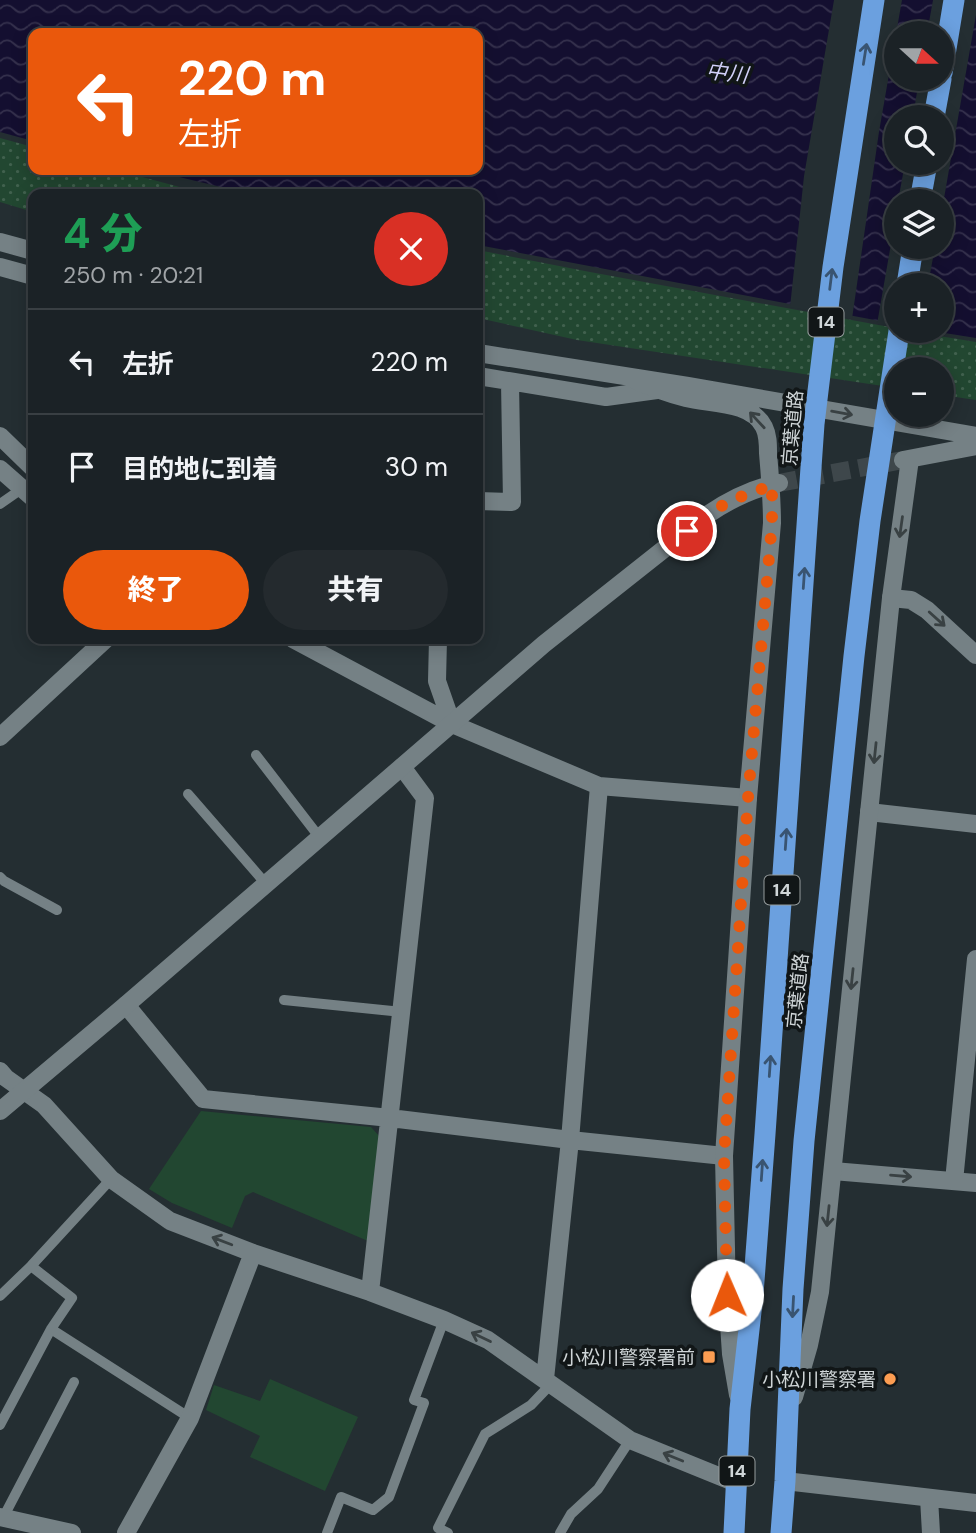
<!DOCTYPE html>
<html lang="ja">
<head>
<meta charset="utf-8">
<style>
	body { margin:0; font-family:"DM Sans","Noto Sans JP",sans-serif; background:#242a2e; color:#f1f3f6; height:100vh; display:flex; flex-direction:column; font-size:26px; white-space:nowrap }
	* { box-sizing:border-box; margin:0 }
	p { font-size:23px; color:#a0a4a7 }
	.icon { flex:none; width:38px; height:38px; fill:none; stroke:currentColor; stroke-width:2; stroke-linecap:round; stroke-linejoin:round }
	.map { position:relative; flex:1; overflow:hidden }
	.side { position:absolute; left:28px; top:189px; width:455px; height:455px; display:flex; flex-direction:column; background:#1b2226; border-radius:14px; box-shadow:0 4px 18px #0003,0 0 0 2px #393f43 }
	.side>* { flex:none }
	.top-card { position:absolute; left:28px; top:28px; width:455px; height:147px; border-radius:14px; box-shadow:0 4px 18px #0003,0 0 0 2px #393f43; background:#ea580c; color:#fff; overflow:hidden }
	.needle { width:46px; rotate:111deg }
	.controls { position:absolute; left:884px; top:21px; display:grid; gap:14px }
	.controls a { display:grid; place-items:center; width:70px; height:70px; border-radius:50%; background:#1b2226; box-shadow:0 4px 18px #0003,0 0 0 2px #393f43; font-size:35px }
	.pin { position:absolute; display:grid; place-items:center; width:60px; height:60px; color:#fff; margin:-30px; border:4px solid #fff; border-radius:50%; box-shadow:0 2px 7px #0007 }
	.me { position:absolute; width:77px; margin:-38px; rotate:359deg; stroke-linejoin:round; filter:drop-shadow(0 0 5px #0008) }
	.turn { display:flex; align-items:center; gap:24px; height:147px; padding:0 35px; font-size:32px }
	.turn .icon { width:91px; height:91px; stroke-width:2.5 }
	.turn b { display:block; font-size:49px; line-height:60px }
	.round { display:grid; place-items:center; flex:none; width:74px; height:74px; border-radius:37px; background:#242a2e }
	.overview { display:flex; align-items:center; justify-content:space-between; height:119px; padding:0 35px }
	h1 { font-size:42px; font-weight:800; line-height:52px; color:#1e9e55 }
	.primary-button { display:flex; gap:14px; margin-top:auto; padding:14px 35px }
	.primary-button a { flex:1; height:80px; border-radius:42px; background:#ea580c; color:#fff; font-size:28px; font-weight:800; line-height:80px; text-align:center }
	.primary-button a+a { background:#242a2e; color:#f1f3f6 }
	ul { padding:0; list-style:none }
	li { display:flex; align-items:center; gap:21px; height:105px; padding:0 35px; border-top:2px solid #393f43 }
	li div { flex:1 }
	li b { display:block; font-size:26px }
	li em { font-style:normal }
	.map>svg:first-child { display:block }
	.grass { fill:url(#grass-dots) }
	.park { fill:#224731 }
	.water { fill:url(#water-waves); fill-rule:evenodd }
	.pier { fill:#242e32 }
	.lines { fill:none; stroke-linecap:round; stroke-linejoin:round }
	.secondary-tunnel { stroke:#3e474b; stroke-width:18; stroke-dasharray:18 9; stroke-linecap:butt }
	.lane { stroke:#758185; stroke-width:10 }
	.street { stroke:#758185; stroke-width:18 }
	.secondary { stroke:#758185; stroke-width:18 }
	.highway { stroke:#6ba0df; stroke-width:21 }
	.oneway { stroke:#395471 }
	.oneway2 { stroke:#394143 }
	.route { stroke:#ea580c; stroke-width:12; stroke-dasharray:0 21.6 }
	.poi-dot { fill:#fc9d52; stroke:#111617; stroke-width:2.5 }
	.labels { text-anchor:middle; stroke-width:7; stroke-linejoin:round; paint-order:stroke }
	.shield { fill:#111617; stroke:#969c9d; stroke-width:2 }
	.shield-label { font-size:18px; font-weight:bold; fill:#cfd5d7 }
	.street-label { font-size:19px; fill:#cfd5d7; stroke:#111617 }
	.poi-label { font-size:19px; fill:#cfd5d7; stroke:#111617; text-anchor:end }
	.water-label { font-size:21px; font-style:italic; fill:#d1d0f8; stroke:#111617 }
</style>
</head>
<body>
<div class="map">
<svg width="976" height="1533" viewBox="0 0 976 1533">
	<defs>
		<pattern id="grass-dots" width="8" height="8" patternUnits="userSpaceOnUse" patternTransform="scale(1.75)"><rect width="8" height="8" fill="#224731"/><path d="M2 2h.1M6 6h.1" fill="none" stroke="#41614e" stroke-width="1.8" stroke-linecap="round"/></pattern>
		<pattern id="water-waves" width="16" height="10" patternUnits="userSpaceOnUse" patternTransform="scale(1.75)"><rect width="16" height="10" fill="#140f30"/><path d="M0 5q4-4 8 0t8 0" fill="none" stroke="#35314d"/></pattern>
	</defs>
	<rect width="100%" height="100%" fill="#242e32"/>
	<path class="grass" d="M0 138 33 147V170H116L206 194H33V212L0 202Z
		M478 250 590 272 933 335 976 342V400L942 395V369H896V388L577 340 478 318Z"/>
	<path class="park" d="M201 1111 371 1127 380 1137 368 1241 253 1192 245 1196 232 1228 172 1203 149 1189Z
		M270 1379 358 1417 325 1491 250 1457 260 1436 206 1410 214 1385 260 1401Z"/>
	<path class="water" d="M0 0H976V338L932 331H942V285H896V324L478 245V194H250L150 170H478V33H33V141L0 132ZM896 33H942V79H896ZM896 117H942V163H896ZM896 201H942V247H896Z"/>
	<path class="pier" d="M834 0H902L879 132 852 319 790 307 804 176Z
		M933 0H976V15L942 210V201H898L905 163H942V117H913L919 79H942V33H927Z
		M896 215V247H935L928 285H896V327L877 324Z"/>
	<g class="lines">
		<path class="secondary-tunnel" d="M779 483 903 460"/>
		<path class="lane" d="M0 504 23 488
			M256 755 320 838
			M188 794 266 884
			M0 877 4 881 57 910
			M284 1000 402 1012
			M0 1296 31 1266 111 1179
			M51 1329 190 1418
			M0 1425 51 1329 72 1298 31 1266
			M3 1518 74 1382
			M327 1533 341 1497 373 1510 389 1497 424 1403 414 1400 444 1320
			M448 1533 438 1528 485 1434 531 1405 551 1384
			M560 1533 571 1514 598 1489 630 1440"/>
		<path class="street" d="M0 267 33 276
			M478 376 606 397 657 390
			M0 436 33 468
			M0 469 33 498
			M478 501 512 502 510 382
			M891 598 911 600 927 610 976 655
			M293 639 452 724 599 786 748 798
			M438 639 437 681 452 724
			M0 737 106 639
			M869 812 976 824
			M126 1005 203 1099 390 1118 570 1140 724 1156
			M0 1071 6 1078 44 1105 111 1179 170 1221 253 1253 370 1292 444 1320 488 1340 630 1440 736 1483
			M833 1171 976 1183
			M954 1181 976 959
			M370 1292 425 798 402 767
			M545 1379 570 1140 599 786
			M785 1481 976 1503
			M929 1498 931 1533
			M0 1517 72 1533
			M126 1533 190 1418 253 1253"/>
		<path class="secondary" d="M0 242 33 251
			M478 353 688 386 976 436
			M630 378C648 386 666 393 686 398 710 404 751 401 764 427 768 435 768 444 768 453 770 476 772 499 772 523L748 798 724 1156 727 1295 731 1354 738 1395
			M903 460 976 446
			M0 1111 126 1005 544 644 707 515C729 500 753 488 779 483
			M794 1397 809 1345 820 1292 891 598 910 459"/>
		<path class="highway" d="M942 73 954 0
			M934 117 941 79
			M920 201 927 163
			M907 285 913 247
			M734 1533 740 1409 753 1294 765 1134 814 424 833 267 874 0
			M781 1533 785 1481 793 1289 804 1141 854 656 870 521 899 331"/>
	</g>
	<defs><path id="oneway-shaft" d="M-6 0H5M1.5-3L5.5 0L1.5 3" fill="none" stroke-width="1.6" stroke-linecap="round" stroke-linejoin="round" transform="scale(1.75)"/></defs>
	<g class="oneway">
		<use href="#oneway-shaft" transform="translate(865 54) rotate(-81)"/>
		<use href="#oneway-shaft" transform="translate(831 279) rotate(-83)"/>
		<use href="#oneway-shaft" transform="translate(804 578) rotate(-86)"/>
		<use href="#oneway-shaft" transform="translate(786 839) rotate(-86)"/>
		<use href="#oneway-shaft" transform="translate(770 1066) rotate(-86)"/>
		<use href="#oneway-shaft" transform="translate(762 1170) rotate(-86)"/>
		<use href="#oneway-shaft" transform="translate(793 1307) rotate(93)"/>
	</g>
	<g class="oneway2">
		<use href="#oneway-shaft" transform="translate(842 413) rotate(10)"/>
		<use href="#oneway-shaft" transform="translate(757 420) rotate(-133)"/>
		<use href="#oneway-shaft" transform="translate(901 527) rotate(98)"/>
		<use href="#oneway-shaft" transform="translate(937 619) rotate(42)"/>
		<use href="#oneway-shaft" transform="translate(875 753) rotate(96)"/>
		<use href="#oneway-shaft" transform="translate(852 979) rotate(96)"/>
		<use href="#oneway-shaft" transform="translate(901 1176) rotate(5)"/>
		<use href="#oneway-shaft" transform="translate(828 1216) rotate(96)"/>
		<use href="#oneway-shaft" transform="translate(222 1241) rotate(-159)"/>
		<use href="#oneway-shaft" transform="translate(481 1337) rotate(-154)"/>
		<use href="#oneway-shaft" transform="translate(673 1457) rotate(-158)"/>
	</g>
	<g class="lines">
		<path class="route" d="M687 531 727 502 772 485V523L748 798 724 1156 727 1295"/>
	</g>
	<g class="poi-dot">
		<rect x="702" y="1350" width="14" height="14" rx="3.5"/>
		<circle cx="890" cy="1379" r="7"/>
	</g>
	<g class="labels">
		<g class="shield">
			<rect x="808.5" y="307.5" width="35" height="29" rx="5"/>
			<rect x="764.5" y="875.5" width="35" height="29" rx="5"/>
			<rect x="719.5" y="1456.5" width="35" height="29" rx="5"/>
		</g>
		<g class="shield-label">
			<text x="826" y="328">14</text>
			<text x="782" y="896">14</text>
			<text x="737" y="1477">14</text>
		</g>
		<g class="street-label">
			<text transform="translate(792 428) rotate(-85)" y="7">京葉道路</text>
			<text transform="translate(797 991) rotate(-84)" y="7">京葉道路</text>
		</g>
		<g class="poi-label">
			<text x="695" y="1364">小松川警察署前</text>
			<text x="876" y="1386">小松川警察署</text>
		</g>
		<g class="water-label">
			<text transform="translate(727 73) rotate(7)" y="7">中川</text>
		</g>
	</g>
</svg>
<div class="controls">
<a><svg class="needle" viewBox="-14 -14 28 28"><path d="M0-13l5 13h-10z" fill="#e53935"/><path d="M0 13l5-13h-10z" fill="#a0a4a7"/></svg></a>
<a><svg class="icon" aria-label="search" viewBox="0 0 24 24"><circle cx="10" cy="10" r="6"/><path d="M15 15l6 6"/></svg></a>
<a><svg class="icon" aria-label="layers" viewBox="0 0 24 24"><path d="M12 4l9 5-9 5-9-5zM3 14l9 5 9-5"/></svg></a>
<a>+</a>
<a>−</a>
</div>
<div class="pin" style="left:687px;top:531px;background:#d93025"><svg class="icon" aria-label="arrive" viewBox="0 0 24 24"><path d="M6 21V4h12l-3 4 3 4H6"/></svg></div>
<svg class="me" style="left:727px;top:1295px" viewBox="-20 -20 40 40"><circle r="19" fill="#fff"/><path d="M0-13L10 11 0 6-10 11z" fill="#ea580c"/></svg>
<div class="top-card">
<div class="turn"><svg class="icon" aria-label="left" viewBox="0 0 24 24"><path d="M17 20v-9H6M10 6l-5 5 5 5"/></svg><div><b>220 m</b>左折</div></div>
</div>
<section class="side">
<div class="overview"><div><h1>4 分</h1><p>250 m · 20:21</p></div><a class="round" style="background:#d93025;color:#fff"><svg class="icon" aria-label="close" viewBox="0 0 24 24"><path d="M6 6l12 12M18 6L6 18"/></svg></a></div>
<ul>
<li><svg class="icon" aria-label="left" viewBox="0 0 24 24"><path d="M17 20v-9H6M10 6l-5 5 5 5"/></svg><div><b>左折</b></div><em>220 m</em></li>
<li><svg class="icon" aria-label="arrive" viewBox="0 0 24 24"><path d="M6 21V4h12l-3 4 3 4H6"/></svg><div><b>目的地に到着</b></div><em>30 m</em></li>
</ul>
<div class="primary-button"><a>終了</a><a>共有</a></div>
</section>
</div>
</body>
</html>
